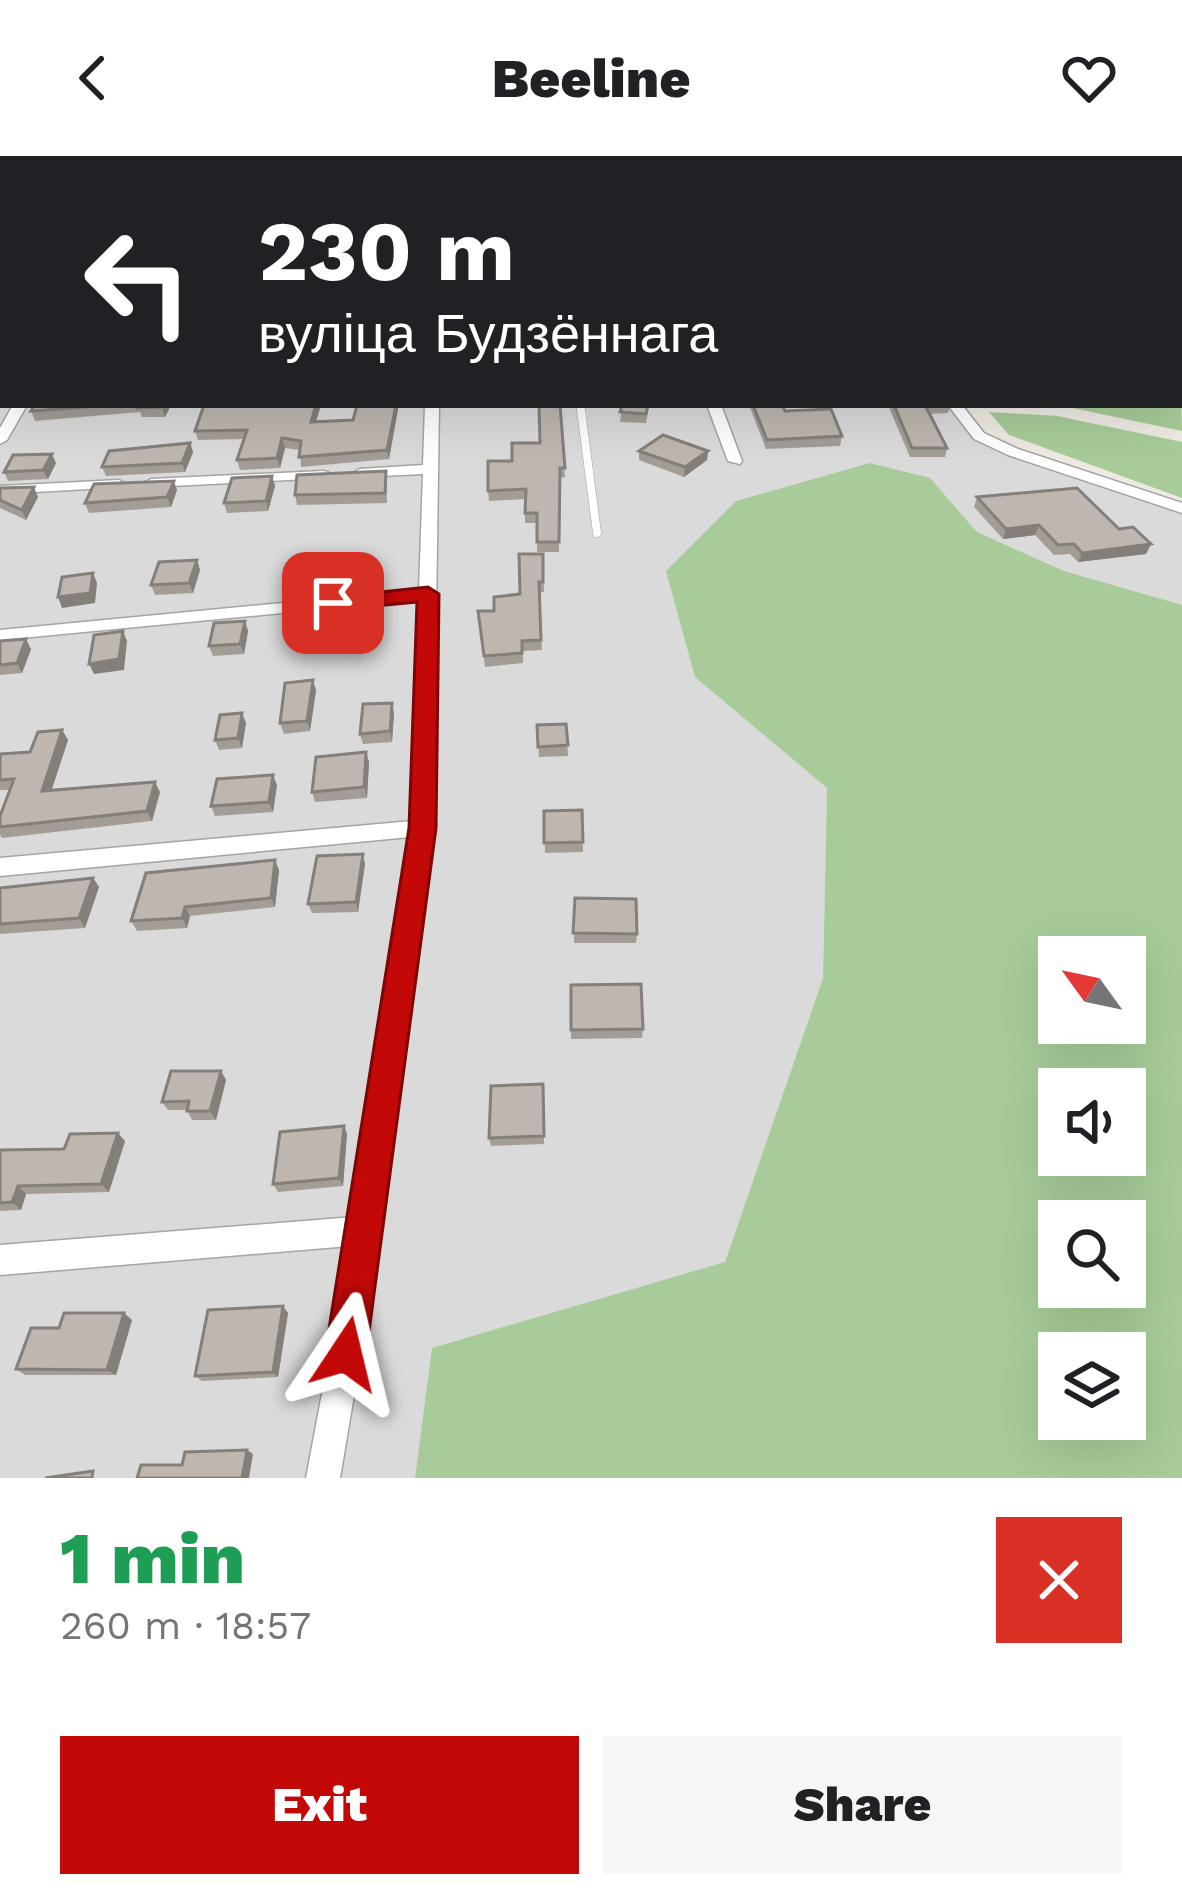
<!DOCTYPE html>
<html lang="en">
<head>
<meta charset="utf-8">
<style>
	body { margin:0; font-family:"Work Sans",sans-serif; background:#f6f6f6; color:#202124; height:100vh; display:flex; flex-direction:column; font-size:45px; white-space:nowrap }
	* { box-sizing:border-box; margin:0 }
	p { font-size:39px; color:#757577 }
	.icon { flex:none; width:66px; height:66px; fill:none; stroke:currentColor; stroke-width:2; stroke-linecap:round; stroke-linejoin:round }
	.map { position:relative; height:1322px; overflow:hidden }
	.side { display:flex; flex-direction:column; background:#fff; flex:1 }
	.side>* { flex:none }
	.guide { position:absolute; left:0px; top:0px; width:1182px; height:252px; box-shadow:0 12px 48px #0002; background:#202124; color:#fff; overflow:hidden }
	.needle { width:78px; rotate:303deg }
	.fabs { position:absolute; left:1038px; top:780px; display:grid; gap:24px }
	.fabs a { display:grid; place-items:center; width:108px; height:108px; border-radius:0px; background:#fff; box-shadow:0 12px 48px #0002; font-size:60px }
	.pin { position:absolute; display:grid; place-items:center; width:102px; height:102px; color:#fff; margin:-51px; border-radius:24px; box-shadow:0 6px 18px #0006 }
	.me { position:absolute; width:132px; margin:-66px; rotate:10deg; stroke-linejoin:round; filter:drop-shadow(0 0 9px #0008) }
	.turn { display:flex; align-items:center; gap:42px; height:252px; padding:0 60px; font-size:54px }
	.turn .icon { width:156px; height:156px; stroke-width:2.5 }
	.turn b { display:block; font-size:84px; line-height:102px }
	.round { display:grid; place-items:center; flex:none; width:126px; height:126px; border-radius:0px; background:#f6f6f6 }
	.summary { display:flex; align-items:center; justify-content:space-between; height:204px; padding:0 60px }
	h1 { font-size:72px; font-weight:800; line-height:90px; color:#1e9e55 }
	.primary-button { display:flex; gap:24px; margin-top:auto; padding:24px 60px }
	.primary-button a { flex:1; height:138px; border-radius:0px; background:#c20907; color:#fff; font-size:48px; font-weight:800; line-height:138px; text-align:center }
	.primary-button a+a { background:#f6f6f6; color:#202124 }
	header { display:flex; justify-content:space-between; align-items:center; height:156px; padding:0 60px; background:#fff; font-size:54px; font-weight:800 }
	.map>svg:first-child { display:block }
	.residential { fill:#dbdada }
	.military { fill:#efddd6 }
	.forest { fill:#a7cc99; fill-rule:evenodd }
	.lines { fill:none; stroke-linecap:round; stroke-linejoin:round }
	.lane-far2-casing { stroke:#a4a4a4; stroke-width:6 }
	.lane-far1-casing { stroke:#a4a4a4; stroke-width:8 }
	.lane-casing { stroke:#a4a4a4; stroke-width:9 }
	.street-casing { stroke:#a4a4a4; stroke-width:3 }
	.lane-far2 { stroke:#fff; stroke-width:4.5 }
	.lane-far1 { stroke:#fff; stroke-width:6 }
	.lane { stroke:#fff; stroke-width:8 }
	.street { fill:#fff; fill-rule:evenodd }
	.wall { fill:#a39d96 }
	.shaded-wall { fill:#857f7a }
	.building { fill:#beb6af; stroke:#857f7a; stroke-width:3 }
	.route { fill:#c20907; stroke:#7e0605; stroke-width:3 }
</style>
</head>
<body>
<header><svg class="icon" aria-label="back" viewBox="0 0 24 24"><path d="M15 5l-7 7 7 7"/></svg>Beeline<svg class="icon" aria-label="heart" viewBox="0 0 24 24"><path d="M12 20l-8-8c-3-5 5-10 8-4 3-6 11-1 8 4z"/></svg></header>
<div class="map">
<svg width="1182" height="1322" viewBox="0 0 1182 1322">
	<rect width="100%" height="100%" fill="#eeeae3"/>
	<path class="residential" d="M0 0H234L3 3V249H955L979 280 1182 353V450L1064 415 977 376 930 322 696 521 827 632 823 822 725 1107 433 1192 415 1322H0Z"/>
	<path class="military" d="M234 0H1182V159L1179 3H230Z"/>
	<path class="forest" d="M1179 162 1182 275 1058 249H1179Z
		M989 256 1057 260 1182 286V342L1009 279Z
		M870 307 930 322 977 376 1064 415 1182 449V1322H415L432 1192 725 1106 823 822 827 632 695 521 666 415 736 345ZM1059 801H1125V867H1059ZM1125 933V999H1059V933ZM1059 1065H1125V1131H1059ZM1059 1197H1125V1263H1059Z"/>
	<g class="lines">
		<defs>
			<path id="lane-far2" d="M789 0 853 3"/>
			<path id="lane-far1" d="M580 249 581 257"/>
			<path id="lane" d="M581 254 597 377"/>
			<path id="street" d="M13 249H27L7 284 0 288V272Z
				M425 249H439L433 672 382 1074 340 1322H306L350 1090 0 1119V1089L354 1061 410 681 0 720V702L412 665 419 444 0 484V474L419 434 423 318 360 321 353 317 360 313 423 309Z
				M707 249H721L742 305 740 308 728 305Z
				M948 249H962L984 277 1018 293 1182 347V357L1008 299 974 283Z
				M323 315 328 316V322L151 331 144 327 151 323Z
				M119 324 126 328 124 331 0 338V330Z"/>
		</defs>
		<use href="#lane-far2" class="lane-far2-casing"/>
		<use href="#lane-far1" class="lane-far1-casing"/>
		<use href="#lane" class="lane-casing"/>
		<use href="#street" class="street-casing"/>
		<use href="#lane-far2" class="lane-far2"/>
		<use href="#lane-far1" class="lane-far1"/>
		<use href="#lane" class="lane"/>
		<use href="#street" class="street"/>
	</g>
	<path class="wall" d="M35 249H171L165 261H142L140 256 35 265 31 255Z
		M204 249H321L316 265 353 264 357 249H397L398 253 389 303 301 311 300 294 285 292 280 312 240 314 237 304 244 283 198 284 195 275Z
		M560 249 565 321 560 322 559 396H537V367H525V343L489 345 488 335 512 305 540 287Z
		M622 249H649L646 267 620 266Z
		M749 249H782L785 255 842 280 840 290 766 293Z
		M888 249H951L948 257 929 258 947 292 945 301H910Z
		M190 287 193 296 185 316 106 320 102 311Z
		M639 295H708L707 304 684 321 639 304Z
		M56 307 48 323 8 325 4 316Z
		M386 315 387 347 297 349 295 339Z
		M272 320 275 330 268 355 227 357 224 347Z
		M0 332 38 341 26 364 0 352Z
		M177 334 171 351 89 357 85 347Z
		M977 341 1119 373 1151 388 1146 398 1078 406 1070 398 1054 399 1035 379 1003 383 974 351Z
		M543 398 544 436H539L542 494 523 495V507L485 511 478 455H494L520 438Z
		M197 404 200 414 193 437 155 439 151 429Z
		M373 452 376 485 292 491 289 481Z
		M245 465 248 475 244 498 213 500 209 490Z
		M0 485 31 493 22 517 0 519Z
		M316 534 310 575 284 578 280 567Z
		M394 557 392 586 363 588 360 578Z
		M246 567 242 592 219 594 215 584Z
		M566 568 568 600 539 601 537 569Z
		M62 574 68 584 51 635 160 636 152 665 2 682 0 679V660L10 634H0V598L30 596Z
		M366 596 369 606 367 642 315 646 312 636Z
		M277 629 273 656 215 660 211 650Z
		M544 655 583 686V696L545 697Z
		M365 708 358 756 312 757 308 748Z
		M279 714 275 751 190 760 187 772 137 775 131 765Z
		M93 722 99 731 85 772 0 778V732Z
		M575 742 637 778 636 787H574Z
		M571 829 643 873 642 882 571 883Z
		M221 915 226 924 216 964H192L187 954H168L162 946Z
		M543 928 544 988 491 990 489 982Z
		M344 970 347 978 343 1030 278 1036 273 1028Z
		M125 985 109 1036 26 1038 21 1054 0 1055V994L64 993Z
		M288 1157 278 1221 202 1225 195 1220Z
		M132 1164 116 1219H25L16 1213 59 1172Z"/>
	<path class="shaded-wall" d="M163 249H171L165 261 162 251Z
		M316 249H321L313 275 311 266Z
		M396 249 398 253 389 303 387 294Z
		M282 282 285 292 280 312 277 302Z
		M190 287 193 296 185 316 182 307Z
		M708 295 707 304 684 321 685 311Z
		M52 298 56 307 48 323 43 314Z
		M272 320 275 330 268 355 266 345Z
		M174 325 177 334 171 351 167 341Z
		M34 331 38 341 26 364 22 354Z
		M1039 369 1035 379 1003 383 1006 373Z
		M1151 388 1146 398 1078 406 1082 397Z
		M197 404 200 414 193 437 189 427Z
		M93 417 97 427 95 447 62 452 58 441Z
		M245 465 248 475 244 498 240 488Z
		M123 475 127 485 124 514 94 518 89 508Z
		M26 483 31 493 22 517 17 507Z
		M313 524 316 534 310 575 307 565Z
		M392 547 394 557 392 586 390 575Z
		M242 557 246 567 242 592 238 582Z
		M62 574 68 584 48 645 42 635Z
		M366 596 369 606 367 642 364 631Z
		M273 619 277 629 273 656 269 646Z
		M155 626 160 636 152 665 147 655Z
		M363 698 365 708 358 756 356 746Z
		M275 704 279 714 275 751 271 742Z
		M93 722 99 731 85 772 79 762Z
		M185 751 190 760 187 772 182 762Z
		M221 915 226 924 216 964 210 955Z
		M344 970 347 978 343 1030 339 1022Z
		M118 977 125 985 109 1036 101 1028Z
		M18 1030 26 1038 21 1054 12 1046Z
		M283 1150 288 1157 278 1221 273 1216Z
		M124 1157 132 1164 116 1219 107 1214Z
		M247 1294 253 1298 249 1322H242Z"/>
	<path class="building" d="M0 0H186L182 3 3 4H0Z
		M538 0H562L561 3H537Z
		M765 0H785V3H765Z
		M352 1 417 3H351Z
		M0 16H3V56V52H0Z
		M3 64V89H0V65Z
		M0 161H3V196H0L2 173H0Z
		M35 249H113L31 255Z
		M140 249H163L162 251 138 252Z
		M204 249H316L311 266 353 264 357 249H396L387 294 299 301 301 285 282 282 277 302 237 304 247 274 195 275Z
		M539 249H560L565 312H560L559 386H537V357H525L526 333 488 335V305H512V287H540Z
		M622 249H648L646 258 620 256Z
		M753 249H782L785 255 831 253 842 280 767 284Z
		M894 249H925L947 292H912Z
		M663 279 708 295 685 311 639 295Z
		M190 287 182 307 102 311 109 295Z
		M52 298 43 314 4 316 13 299Z
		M386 315 385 337 295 339 297 319Z
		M272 320 266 345 224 347 232 322Z
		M174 325 167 341 85 347 94 328Z
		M34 331 22 354 0 344V332Z
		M1077 332 1119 373 1133 371 1151 388 1082 397 1074 388 1058 389 1039 369 1006 373 977 341Z
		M519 398H543V426H539L541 484 522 485V497L484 500 478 455H494V441L520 438Z
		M197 404 189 427 151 429 159 406Z
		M93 417 90 437 58 441 62 421Z
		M373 452 374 475 289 481 293 459Z
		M245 465 240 488 209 490 214 467Z
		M123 475 119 503 89 508 94 479Z
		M26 483 17 507 0 509V485Z
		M313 524 307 565 280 567 285 527Z
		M392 547 390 575 360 578 363 548Z
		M242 557 238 582 215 584 220 559Z
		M566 568 568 589 538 591 537 569Z
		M62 574 42 635 155 626 147 655 0 671V660L14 623 0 624V598L30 596 38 576Z
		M366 596 364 631 312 636 316 601Z
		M273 619 269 646 211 650 217 623Z
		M582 654 583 686 544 687V655Z
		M363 698 356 746 308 748 317 700Z
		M275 704 271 742 185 751 182 762 131 765 146 717Z
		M93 722 79 762 0 768V732Z
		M575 742 636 743 637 778 573 777Z
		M641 828 643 873 571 874V829Z
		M171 915H221L210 955H187L189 945 162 946Z
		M543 928 544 980 489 982 491 930Z
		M344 970 339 1022 273 1028 280 976Z
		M118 977 101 1028 18 1030 12 1046 0 1047V994L64 993 70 978Z
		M283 1150 273 1216 195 1220 208 1154Z
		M64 1157H124L107 1214 16 1213 31 1172H59Z
		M247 1294 242 1322H137L141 1309H182L185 1296Z
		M93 1315 92 1322H45Z"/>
	<path class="route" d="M428 431 439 438 436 672 366 1198 360 1212 346 1218 331 1212 325 1198 409 672 417 446 333 454 322 447 333 441Z"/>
</svg>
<div class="fabs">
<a><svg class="needle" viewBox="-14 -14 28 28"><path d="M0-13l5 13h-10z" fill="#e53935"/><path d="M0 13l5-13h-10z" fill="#757577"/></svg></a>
<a><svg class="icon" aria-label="sound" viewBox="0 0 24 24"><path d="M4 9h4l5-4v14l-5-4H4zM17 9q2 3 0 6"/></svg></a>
<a><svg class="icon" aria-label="search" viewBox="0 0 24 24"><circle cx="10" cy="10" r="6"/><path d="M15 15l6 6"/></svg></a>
<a><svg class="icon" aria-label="layers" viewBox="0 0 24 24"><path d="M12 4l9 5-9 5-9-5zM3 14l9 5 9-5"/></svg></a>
</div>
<div class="pin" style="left:333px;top:447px;background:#d93025"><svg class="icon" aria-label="arrive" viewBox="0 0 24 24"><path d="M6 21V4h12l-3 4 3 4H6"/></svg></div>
<svg class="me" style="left:346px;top:1198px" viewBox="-20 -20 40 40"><path d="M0-17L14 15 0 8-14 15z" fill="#c20907" stroke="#fff" stroke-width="4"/></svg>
<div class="guide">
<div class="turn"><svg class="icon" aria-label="left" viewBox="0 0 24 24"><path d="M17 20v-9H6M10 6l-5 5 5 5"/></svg><div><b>230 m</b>вуліца Будзённага</div></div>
</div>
</div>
<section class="side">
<div class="summary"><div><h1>1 min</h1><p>260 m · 18:57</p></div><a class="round" style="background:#d93025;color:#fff"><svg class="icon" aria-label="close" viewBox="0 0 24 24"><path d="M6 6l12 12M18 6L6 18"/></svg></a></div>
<div class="primary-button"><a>Exit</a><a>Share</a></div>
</section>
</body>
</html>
